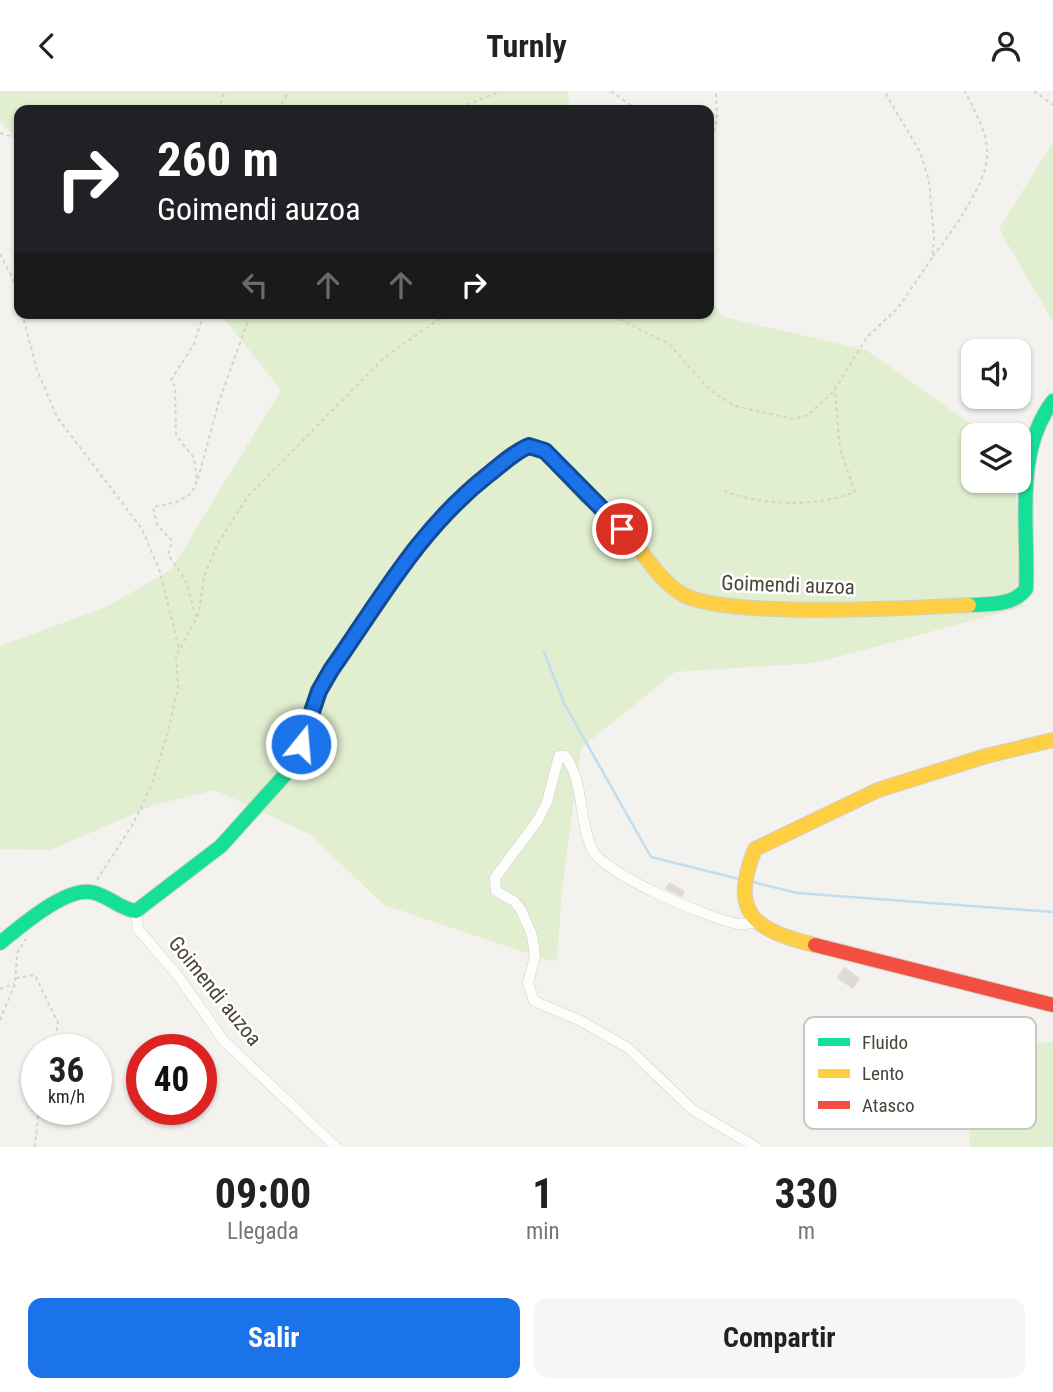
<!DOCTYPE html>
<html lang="es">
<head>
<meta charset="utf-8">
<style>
	body { margin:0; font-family:"Roboto Condensed",sans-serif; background:#f6f6f6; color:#222; height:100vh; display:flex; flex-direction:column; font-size:26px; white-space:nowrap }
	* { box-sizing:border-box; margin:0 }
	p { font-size:23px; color:#767676 }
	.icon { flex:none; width:38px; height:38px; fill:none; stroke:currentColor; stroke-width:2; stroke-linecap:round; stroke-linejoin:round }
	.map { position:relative; height:1056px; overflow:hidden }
	.sheet { display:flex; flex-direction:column; background:#fff; flex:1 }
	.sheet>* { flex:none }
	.top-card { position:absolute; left:14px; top:14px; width:700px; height:214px; border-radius:14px; box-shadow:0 2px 5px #0004; background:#202124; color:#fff; overflow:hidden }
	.tools { position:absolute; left:961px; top:248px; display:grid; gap:14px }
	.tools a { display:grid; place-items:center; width:70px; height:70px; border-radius:14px; background:#fff; box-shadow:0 2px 5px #0004; font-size:35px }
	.speed { position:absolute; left:21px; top:943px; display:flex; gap:14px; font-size:35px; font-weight:700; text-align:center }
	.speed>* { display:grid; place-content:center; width:91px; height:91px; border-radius:50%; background:#fff; box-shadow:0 2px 5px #0004; line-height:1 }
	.speed small { font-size:18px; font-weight:400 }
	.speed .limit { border:10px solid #d22; background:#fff; color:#111 }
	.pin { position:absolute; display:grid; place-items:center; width:60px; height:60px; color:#fff; margin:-30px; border:4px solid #fff; border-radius:50%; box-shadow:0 2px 7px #0007 }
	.me { position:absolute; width:77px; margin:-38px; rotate:17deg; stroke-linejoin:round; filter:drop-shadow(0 0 5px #0008) }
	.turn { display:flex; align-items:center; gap:24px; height:147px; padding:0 28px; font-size:32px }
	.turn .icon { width:91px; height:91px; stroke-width:2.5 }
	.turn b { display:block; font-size:49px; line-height:60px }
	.lanes { display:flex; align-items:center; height:66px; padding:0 28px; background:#0003; justify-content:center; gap:35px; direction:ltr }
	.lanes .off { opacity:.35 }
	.eta { display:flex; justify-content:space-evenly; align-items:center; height:119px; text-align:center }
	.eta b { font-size:42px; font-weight:700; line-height:49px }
	.primary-button { display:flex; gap:14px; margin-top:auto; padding:14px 28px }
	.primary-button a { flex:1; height:80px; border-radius:14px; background:#1a73e8; color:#fff; font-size:28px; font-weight:700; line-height:80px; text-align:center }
	.primary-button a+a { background:#f6f6f6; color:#222 }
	header { display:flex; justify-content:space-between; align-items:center; height:91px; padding:0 28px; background:#fff; font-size:32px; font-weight:700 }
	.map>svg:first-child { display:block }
	.green { fill:#e1eecf }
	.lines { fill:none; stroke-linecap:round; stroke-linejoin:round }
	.stream { stroke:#c0ddf1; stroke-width:2.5 }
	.building { fill:#dedbd6 }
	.street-casing { stroke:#d2d0cb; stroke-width:11 }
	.fast-casing { stroke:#d3cfc5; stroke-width:16 }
	.slow-casing { stroke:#d3cfc5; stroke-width:16 }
	.jam-casing { stroke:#d3cfc5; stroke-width:16 }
	.path { stroke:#d3d2cc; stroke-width:2; stroke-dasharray:3.5 3.5; stroke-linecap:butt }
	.street { stroke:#fdfdfc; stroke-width:10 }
	.fast { stroke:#16e098; stroke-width:14 }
	.slow { stroke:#ffcf43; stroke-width:14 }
	.jam { stroke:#f24e42; stroke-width:14 }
	.route-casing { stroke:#114b97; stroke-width:18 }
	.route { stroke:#1a73e8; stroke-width:12 }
	.labels { text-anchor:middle; stroke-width:5; stroke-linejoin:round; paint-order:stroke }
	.street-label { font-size:21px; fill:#4b4439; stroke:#fff }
	.key { fill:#fff; stroke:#c9c7c4; stroke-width:2 }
	.key-label { font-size:19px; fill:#4b4439 }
</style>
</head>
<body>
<header><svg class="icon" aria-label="back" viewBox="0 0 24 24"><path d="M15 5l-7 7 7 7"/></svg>Turnly<svg class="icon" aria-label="person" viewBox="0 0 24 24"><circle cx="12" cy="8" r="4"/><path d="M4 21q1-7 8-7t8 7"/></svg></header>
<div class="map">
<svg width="1053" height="1056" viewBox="0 0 1053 1056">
	<rect width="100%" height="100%" fill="#f4f2ee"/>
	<path class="green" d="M0 0H568L569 19H19V51L0 30Z
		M1053 51V231L999 138Z
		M709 207 723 226 866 259 988 345H973V390H1015L1023 516 815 572 675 581 581 657 562 799 557 869 551 870 384 814 311 744 215 699 154 714 51 759 0 758V555L106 516 171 479 281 299 222 225 159 222H709Z
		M1053 951V1056H970L968 1023 931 983 891 965 896 961Z"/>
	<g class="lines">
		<path class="stream" d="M544 561 565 614 651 766 739 788
			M749 790 797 802 1053 821"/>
	</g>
	<path class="building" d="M669 791 685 800 682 806 665 798Z
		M844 876 860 887 853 898 837 887Z"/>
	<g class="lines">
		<defs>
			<path id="street" d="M136 820 138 838 178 885 224 950 336 1056
				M755 832C751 832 744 834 739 833 710 828 604 784 592 758 578 729 585 692 565 665H559L547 711 538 729 495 787 496 800 514 810 521 819 532 844 535 865 528 892 534 910 581 930 628 957 693 1019 756 1056"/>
			<path id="fast" d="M969 514C989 513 1013 515 1026 498 1029 437 1013 362 1053 310
				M0 852C20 836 63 798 90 801 107 803 119 818 136 820L221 755 292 676 319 600 413 459 454 412 523 358 534 356 545 360 586 405 617 432"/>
			<path id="slow" d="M617 432C640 453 654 486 682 503 726 528 912 517 969 514
				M815 854C754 839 729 823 755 758L878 699 986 665 1053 649"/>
			<path id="jam" d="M815 854 1053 914"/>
		</defs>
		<use href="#street" class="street-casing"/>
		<use href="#fast" class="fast-casing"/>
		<use href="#slow" class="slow-casing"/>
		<use href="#jam" class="jam-casing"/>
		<path class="path" d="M611 0 637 19
			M1034 0 1053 14
			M218 19 225 0
			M278 19 289 0
			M454 19 501 0
			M0 42 19 48
			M709 61 717 28 716 0
			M0 163 13 188 19 211
			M933 165C950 144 986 93 987 66 989 42 974 20 965 0
			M22 222 37 279 57 326 142 438 160 481 179 558
			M607 222 669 253 711 300 735 315 793 328 808 324 833 301 867 246 898 217 932 167 934 147 929 89 920 61 884 0
			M198 388 219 310 251 222
			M724 400C764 415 816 416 855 401L840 358 835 298
			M196 526 185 488 168 464 172 450 157 434 153 416 177 411 192 402 197 390 194 367 176 344 175 296 171 289 194 253 204 222
			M97 789 133 733 151 695 168 641 178 596 176 565 199 522 204 485 218 452 249 404 385 266 448 222
			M16 887 35 884 58 932 53 959
			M0 898 14 893
			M0 929 15 893 17 862 26 848
			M34 1056C37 1046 37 1024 40 1018"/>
		<use href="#street" class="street"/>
		<use href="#fast" class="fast"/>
		<use href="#slow" class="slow"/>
		<use href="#jam" class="jam"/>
	</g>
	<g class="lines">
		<defs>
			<path id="route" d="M301 653 319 600 331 579C381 508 419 438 489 383 502 373 514 361 529 355L545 360 622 438"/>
		</defs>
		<use href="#route" class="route-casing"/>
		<use href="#route" class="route"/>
	</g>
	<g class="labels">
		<g class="street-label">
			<text transform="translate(788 494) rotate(2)" y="7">Goimendi auzoa</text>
			<text transform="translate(215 900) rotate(51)" y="7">Goimendi auzoa</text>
		</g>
	</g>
	<rect x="804" y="926" width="232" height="112" rx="10" class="key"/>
	<rect x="818" y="947" width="32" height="8" fill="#16e098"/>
	<rect x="818" y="978" width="32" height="9" fill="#ffcf43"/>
	<rect x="818" y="1010" width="32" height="8" fill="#f24e42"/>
	<g class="key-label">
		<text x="862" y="958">Fluido</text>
		<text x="862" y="989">Lento</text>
		<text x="862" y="1021">Atasco</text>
	</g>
</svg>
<div class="tools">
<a><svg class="icon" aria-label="sound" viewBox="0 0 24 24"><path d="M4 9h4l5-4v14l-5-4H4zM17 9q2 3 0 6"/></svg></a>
<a><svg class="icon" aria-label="layers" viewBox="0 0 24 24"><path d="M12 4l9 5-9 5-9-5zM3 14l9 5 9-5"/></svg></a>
</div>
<div class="speed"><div>36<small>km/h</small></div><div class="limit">40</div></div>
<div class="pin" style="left:622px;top:438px;background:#d93025"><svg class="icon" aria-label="arrive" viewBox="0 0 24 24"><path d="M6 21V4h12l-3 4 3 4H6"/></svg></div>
<svg class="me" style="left:301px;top:653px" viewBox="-20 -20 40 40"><circle r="17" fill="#1a73e8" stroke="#fff" stroke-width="3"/><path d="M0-11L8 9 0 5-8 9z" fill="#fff"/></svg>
<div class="top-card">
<div class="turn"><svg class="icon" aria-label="right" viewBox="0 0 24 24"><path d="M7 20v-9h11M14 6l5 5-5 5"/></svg><div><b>260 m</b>Goimendi auzoa</div></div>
<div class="lanes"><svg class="icon off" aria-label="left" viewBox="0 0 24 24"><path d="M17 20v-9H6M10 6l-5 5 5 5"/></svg><svg class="icon off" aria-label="ahead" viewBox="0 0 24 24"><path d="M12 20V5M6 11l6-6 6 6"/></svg><svg class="icon off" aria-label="ahead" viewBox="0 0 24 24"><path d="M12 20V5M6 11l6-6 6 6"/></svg><svg class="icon" aria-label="right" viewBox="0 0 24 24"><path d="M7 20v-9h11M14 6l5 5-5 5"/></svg></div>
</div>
</div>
<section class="sheet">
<div class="eta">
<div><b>09:00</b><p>Llegada</p></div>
<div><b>1</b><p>min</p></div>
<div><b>330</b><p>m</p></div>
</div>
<div class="primary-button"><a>Salir</a><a>Compartir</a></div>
</section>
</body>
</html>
